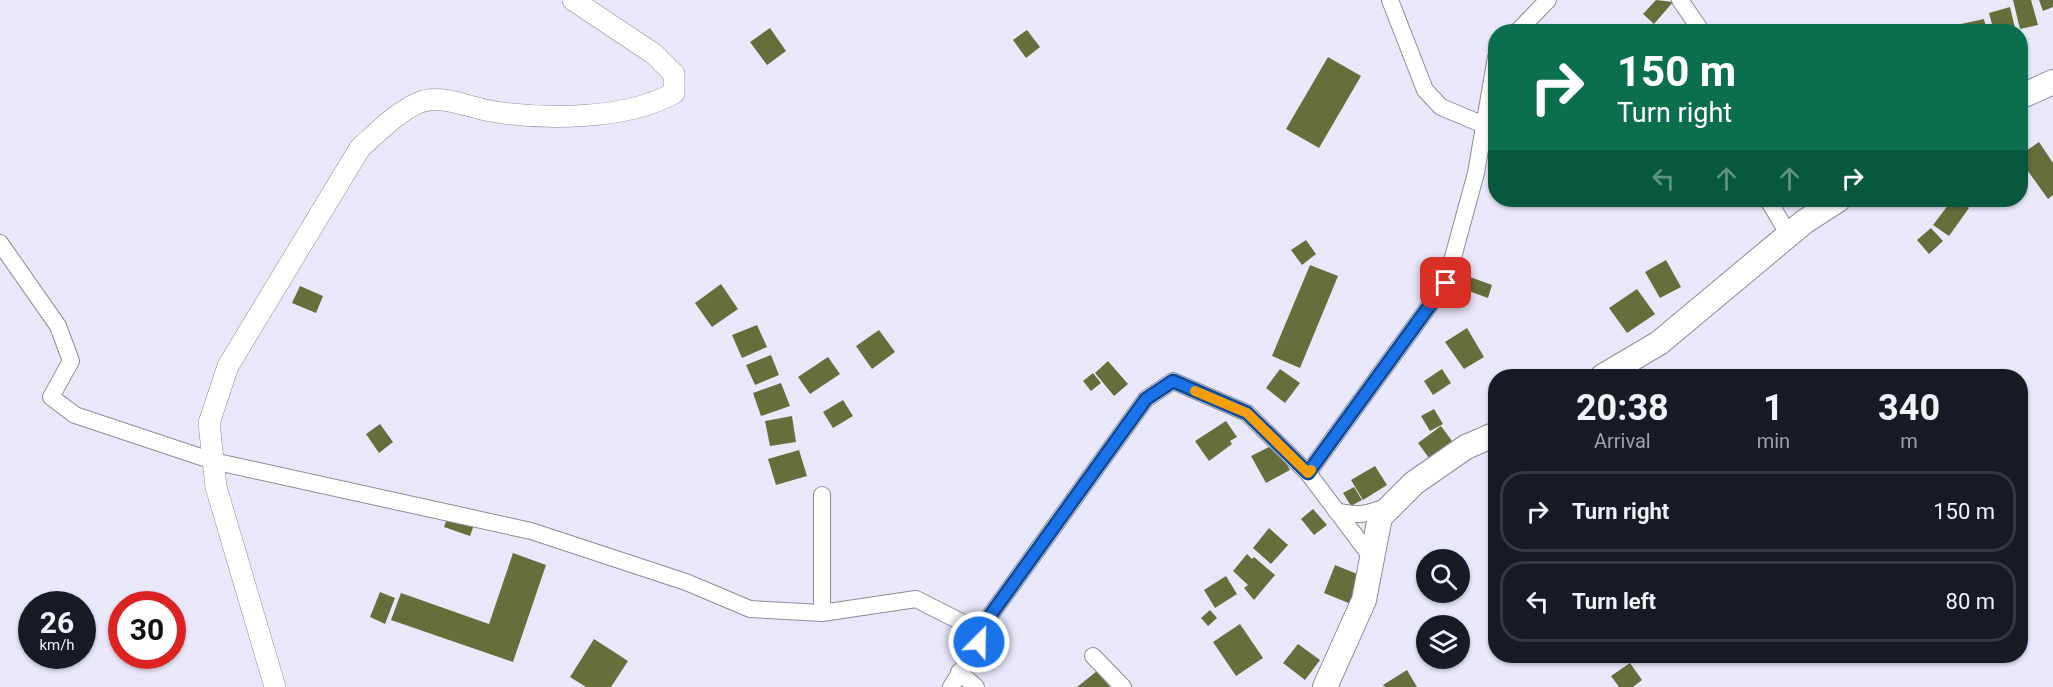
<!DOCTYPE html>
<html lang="en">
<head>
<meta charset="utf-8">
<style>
	body { margin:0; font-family:Roboto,sans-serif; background:#20242c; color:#f1f3f6; height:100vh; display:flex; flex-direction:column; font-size:22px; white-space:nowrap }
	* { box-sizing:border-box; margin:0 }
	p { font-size:20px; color:#9ea1a6 }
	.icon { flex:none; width:33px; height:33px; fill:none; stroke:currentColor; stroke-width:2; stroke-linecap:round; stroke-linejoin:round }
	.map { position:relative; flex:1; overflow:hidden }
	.drawer { position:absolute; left:1488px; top:369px; width:540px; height:294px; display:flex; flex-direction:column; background:#171b24; border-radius:24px; box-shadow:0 2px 4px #0004 }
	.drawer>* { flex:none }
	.hud { position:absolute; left:1488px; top:24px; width:540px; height:183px; border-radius:24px; box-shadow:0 2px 4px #0004; background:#0b6e4f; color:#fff; overflow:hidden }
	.buttons { position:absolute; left:1416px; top:549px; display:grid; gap:12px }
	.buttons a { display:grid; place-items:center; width:54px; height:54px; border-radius:50%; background:#171b24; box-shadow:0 2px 4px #0004; font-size:30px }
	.speed { position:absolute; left:18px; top:591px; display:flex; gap:12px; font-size:30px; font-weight:700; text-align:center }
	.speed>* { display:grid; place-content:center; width:78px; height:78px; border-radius:50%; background:#171b24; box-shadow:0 2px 4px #0004; line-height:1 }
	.speed small { font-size:15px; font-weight:400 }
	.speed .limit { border:9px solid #d22; background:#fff; color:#111 }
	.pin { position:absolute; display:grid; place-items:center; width:51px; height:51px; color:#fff; margin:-26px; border-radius:12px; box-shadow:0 3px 9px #0006 }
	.me { position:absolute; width:66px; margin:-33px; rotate:23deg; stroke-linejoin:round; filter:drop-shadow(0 0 4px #0008) }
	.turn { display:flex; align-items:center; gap:21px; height:126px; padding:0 30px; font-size:27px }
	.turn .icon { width:78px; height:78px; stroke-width:2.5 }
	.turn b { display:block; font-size:42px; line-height:51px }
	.lanes { display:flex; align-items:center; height:57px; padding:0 30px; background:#0003; justify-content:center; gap:30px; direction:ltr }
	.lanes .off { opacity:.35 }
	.eta { display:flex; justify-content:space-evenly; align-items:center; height:102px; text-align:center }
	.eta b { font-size:36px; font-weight:700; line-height:42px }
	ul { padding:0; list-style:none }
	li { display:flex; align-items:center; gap:18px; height:81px; margin:0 12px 9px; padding:0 18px; border:3px solid #363941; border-radius:24px }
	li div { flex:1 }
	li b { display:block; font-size:22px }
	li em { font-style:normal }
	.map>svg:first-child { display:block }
	.building { fill:#656f3b }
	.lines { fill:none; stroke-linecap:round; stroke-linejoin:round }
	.minor-casing { stroke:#8c8b9b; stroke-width:18 }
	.tertiary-casing { stroke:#8c8b9b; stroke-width:22 }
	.secondary-casing { stroke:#8c8b9b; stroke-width:26 }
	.minor { stroke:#fff; stroke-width:16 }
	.tertiary { stroke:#fff; stroke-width:21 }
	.secondary { stroke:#fff; stroke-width:24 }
	.route-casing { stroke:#114b97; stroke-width:15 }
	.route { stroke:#1a73e8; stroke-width:10 }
	.slow { stroke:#f59e0b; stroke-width:10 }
</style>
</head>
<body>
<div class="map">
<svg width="2053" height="687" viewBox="0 0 2053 687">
	<rect width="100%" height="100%" fill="#e9e8fa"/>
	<path class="building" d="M1656 0 1673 2 1654 24 1643 14Z
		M2013 0H2031L2038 25 2020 29Z
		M2039 0H2053V7L2043 11Z
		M2010 7 2016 32H1994L1989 13Z
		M1984 19 1987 32H1963L1961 24Z
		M770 28 786 51 767 65 750 42Z
		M1027 30 1040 47 1026 58 1013 40Z
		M1328 57 1361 76 1319 148 1286 129Z
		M2039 142 2053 163V195L2048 199 2020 160V155Z
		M1952 200H1957L1969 208 1949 236 1933 225Z
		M1931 228 1943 241 1929 254 1917 240Z
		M1306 240 1316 254 1302 265 1291 250Z
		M1666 260 1681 287 1660 298 1645 272Z
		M1310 265 1338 276 1300 368 1272 356Z
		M1470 277 1492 285 1488 298 1466 290Z
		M721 284 738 309 712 327 695 303Z
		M300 286 323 296 316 313 292 303Z
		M1637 289 1655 314 1627 333 1609 308Z
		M757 325 767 347 742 358 732 335Z
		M1467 328 1484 357 1464 369 1445 342Z
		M879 330 895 352 872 369 856 346Z
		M771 355 779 375 755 385 746 365Z
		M828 357 840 374 810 394 798 377Z
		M1108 361 1128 384 1114 396 1095 373Z
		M1280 369 1300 383 1285 403 1266 388Z
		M1442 369 1451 383 1433 395 1424 381Z
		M1093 373 1101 383 1091 391 1083 381Z
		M781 383 790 406 761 416 753 393Z
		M843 400 853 416 833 428 823 412Z
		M1434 409 1443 424 1430 431 1421 416Z
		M792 416 796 442 770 446 765 421Z
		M1226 421 1237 437 1230 441 1232 444 1209 461 1195 441Z
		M380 424 393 442 379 453 366 434Z
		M1441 426 1452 441 1429 458 1418 443Z
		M1275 444 1290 470 1266 483 1251 456Z
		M799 450 807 476 776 485 768 459Z
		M1375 466 1387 485 1363 500 1351 480Z
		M1354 487 1362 500 1351 506 1343 493Z
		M1313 509 1327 525 1314 535 1301 519Z
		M449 513 475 522 470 536 444 527Z
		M1269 528 1288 545 1271 564 1253 548Z
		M513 553 546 565 513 662 391 620 401 593 489 624Z
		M1247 554 1252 559 1254 557 1275 575 1254 600 1244 588 1248 585 1233 571Z
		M1335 565 1362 576 1351 604 1324 593Z
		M1226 576 1237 594 1215 608 1204 590Z
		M380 592 395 598 385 624 370 617Z
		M1210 610 1217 618 1208 626 1201 618Z
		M1240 624 1263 658 1236 676 1213 642Z
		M594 639 628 661 611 687H586L570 677Z
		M1298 644 1320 660 1305 680 1283 663Z
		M1630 663 1642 680 1633 687H1619L1611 676Z
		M1407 670 1417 687H1385L1383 685Z
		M1097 671 1110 687H1077Z"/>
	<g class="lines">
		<defs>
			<path id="minor" d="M1390 0 1425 90 1441 107 1484 125
				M1680 0 1702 32
				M1517 32 1548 0
				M1768 200 1789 235
				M0 243 58 326 71 361 51 397 75 415 213 461 531 531 686 582 750 609 822 613 916 599 979 631
				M822 495V613
				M1336 511C1358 517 1369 514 1390 505
				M1372 558 1308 473 1446 283 1476 173 1496 57
				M1093 656 1123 687
				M959 672 976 687
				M951 687 979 642V631L1146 399 1173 381 1247 413 1308 473"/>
			<path id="tertiary" d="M275 687 216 487 209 423 228 366 360 148C378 132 396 113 418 103 439 93 468 107 490 111 544 120 626 120 674 93V74L654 54 573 0"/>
			<path id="secondary" d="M2020 97 2053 82
				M1603 376 1659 343 1804 222 1838 200
				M1325 687 1364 600 1380 517 1414 483 1466 447 1496 434"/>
		</defs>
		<use href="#minor" class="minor-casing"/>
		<use href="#tertiary" class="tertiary-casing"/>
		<use href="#secondary" class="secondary-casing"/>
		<use href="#minor" class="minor"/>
		<use href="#tertiary" class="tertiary"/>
		<use href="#secondary" class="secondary"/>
	</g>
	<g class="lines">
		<defs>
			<path id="route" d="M979 642V631L1146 399 1173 381 1247 413 1308 473 1446 283"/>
		</defs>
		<use href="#route" class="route-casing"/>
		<use href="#route" class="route"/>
		<path class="slow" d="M1195 391 1247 413 1308 473 1311 470"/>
	</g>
</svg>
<div class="buttons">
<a><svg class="icon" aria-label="search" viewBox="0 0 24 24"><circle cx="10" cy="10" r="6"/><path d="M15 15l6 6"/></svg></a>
<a><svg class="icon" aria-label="layers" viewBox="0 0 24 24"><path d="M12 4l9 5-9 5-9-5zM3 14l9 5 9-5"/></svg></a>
</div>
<div class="speed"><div>26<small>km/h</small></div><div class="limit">30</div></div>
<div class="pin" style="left:1446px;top:283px;background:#d93025"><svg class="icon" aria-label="arrive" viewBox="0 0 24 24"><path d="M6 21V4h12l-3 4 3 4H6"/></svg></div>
<svg class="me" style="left:979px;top:642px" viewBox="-20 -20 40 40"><circle r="17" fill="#1a73e8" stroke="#fff" stroke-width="3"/><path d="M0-11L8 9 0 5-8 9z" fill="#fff"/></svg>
<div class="hud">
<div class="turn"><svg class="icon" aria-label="right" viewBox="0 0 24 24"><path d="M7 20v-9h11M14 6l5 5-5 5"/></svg><div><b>150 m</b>Turn right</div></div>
<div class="lanes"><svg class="icon off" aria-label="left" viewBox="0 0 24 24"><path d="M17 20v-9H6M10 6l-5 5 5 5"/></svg><svg class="icon off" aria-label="ahead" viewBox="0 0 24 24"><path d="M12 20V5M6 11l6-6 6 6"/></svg><svg class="icon off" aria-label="ahead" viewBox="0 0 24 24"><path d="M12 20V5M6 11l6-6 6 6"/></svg><svg class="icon" aria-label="right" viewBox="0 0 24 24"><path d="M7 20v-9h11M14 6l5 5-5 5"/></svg></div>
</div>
<section class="drawer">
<div class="eta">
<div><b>20:38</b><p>Arrival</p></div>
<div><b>1</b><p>min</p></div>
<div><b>340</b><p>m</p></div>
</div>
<ul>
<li><svg class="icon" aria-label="right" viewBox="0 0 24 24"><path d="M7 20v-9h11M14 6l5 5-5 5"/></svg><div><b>Turn right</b></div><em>150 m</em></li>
<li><svg class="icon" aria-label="left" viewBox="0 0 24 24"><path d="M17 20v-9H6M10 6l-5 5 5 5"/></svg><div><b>Turn left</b></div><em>80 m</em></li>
</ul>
</section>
</div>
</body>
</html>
